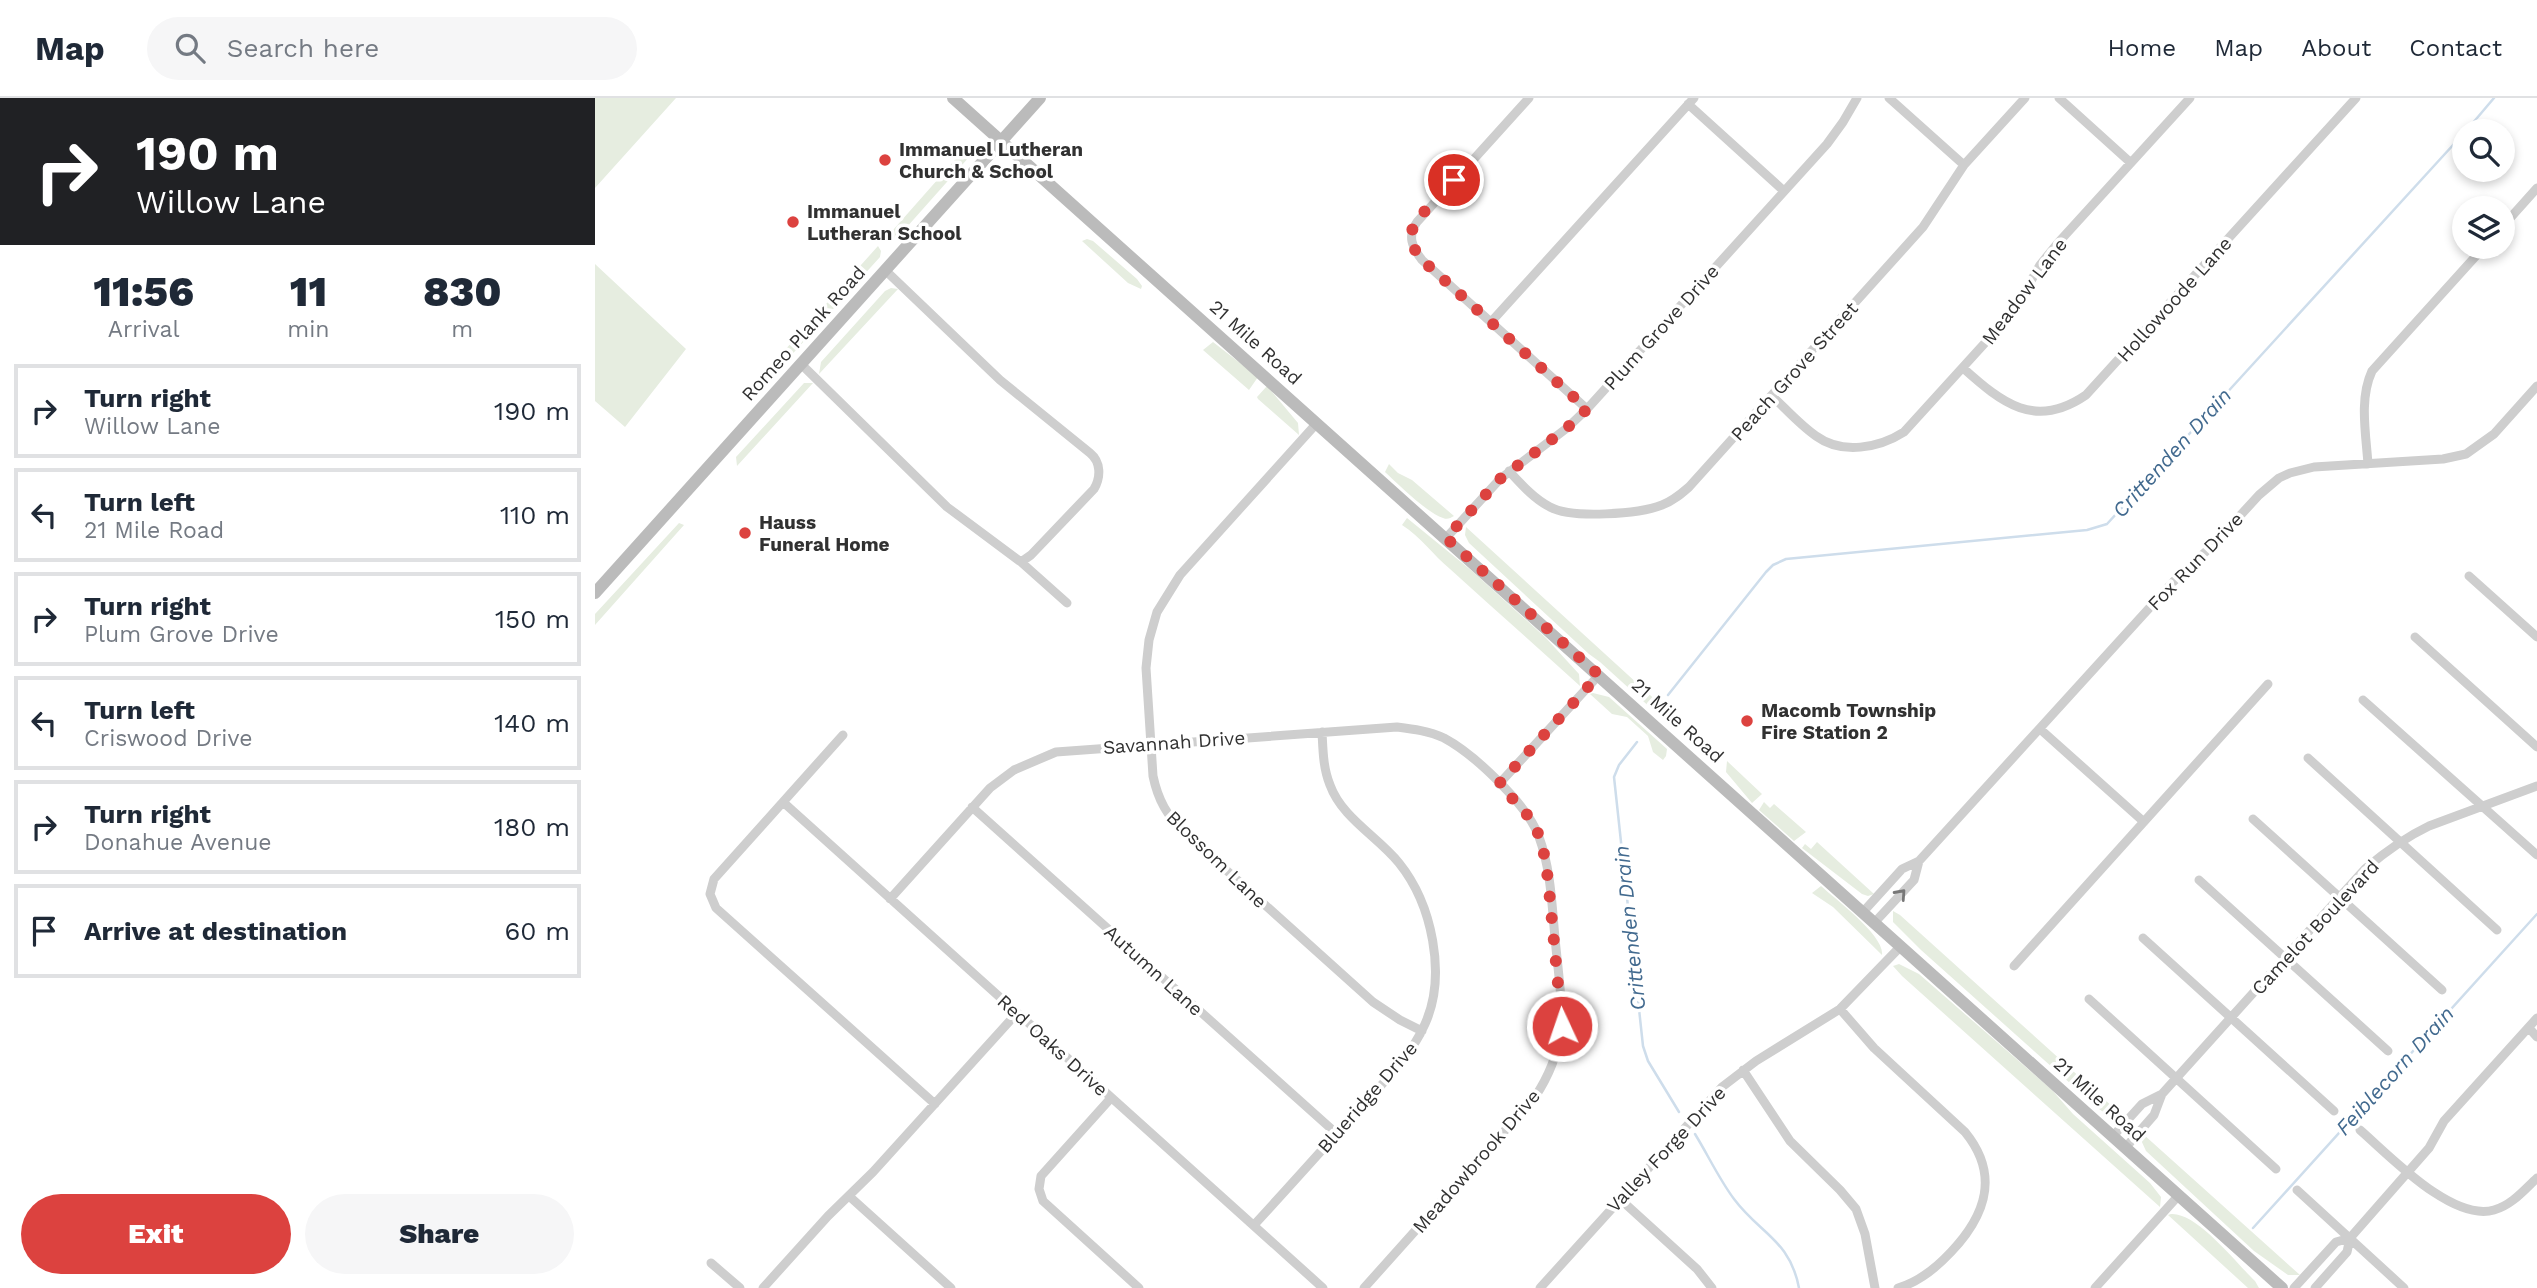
<!DOCTYPE html>
<html lang="en">
<head>
<meta charset="utf-8">
<style>
	body { margin:0; font-family:"Work Sans",sans-serif; background:#f6f6f7; color:#1f2937; height:100vh; display:flex; flex-direction:column; font-size:26px; white-space:nowrap }
	* { box-sizing:border-box; margin:0 }
	p { font-size:23px; color:#747a83 }
	.icon { flex:none; width:38px; height:38px; fill:none; stroke:currentColor; stroke-width:2; stroke-linecap:round; stroke-linejoin:round }
	.map { position:relative; flex:1; overflow:hidden }
	.panel { display:flex; flex-direction:column; background:#fff; width:595px }
	.panel>* { flex:none }
	.guide { background:#202124; color:#fff; overflow:hidden }
	.tools { position:absolute; left:1857px; top:21px; display:grid; gap:14px }
	.tools a { display:grid; place-items:center; width:63px; height:63px; border-radius:50%; background:#fff; box-shadow:0 4px 10px #0003; font-size:35px }
	.pin { position:absolute; display:grid; place-items:center; width:60px; height:60px; color:#fff; margin:-30px; border:4px solid #fff; border-radius:50%; box-shadow:0 2px 7px #0007 }
	.me { position:absolute; width:77px; margin:-38px; rotate:357deg; stroke-linejoin:round; filter:drop-shadow(0 0 5px #0008) }
	.turn { display:flex; align-items:center; gap:24px; height:147px; padding:0 21px; font-size:32px }
	.turn .icon { width:91px; height:91px; stroke-width:2.5 }
	.turn b { display:block; font-size:49px; line-height:60px }
	.eta { display:flex; justify-content:space-evenly; align-items:center; height:119px; text-align:center }
	.eta b { font-size:42px; font-weight:800; line-height:49px }
	.primary-button { display:flex; gap:14px; margin-top:auto; padding:14px 21px }
	.primary-button a { flex:1; height:80px; border-radius:42px; background:#dc423f; color:#fff; font-size:28px; font-weight:800; line-height:80px; text-align:center }
	.primary-button a+a { background:#f6f6f7; color:#1f2937 }
	ul { padding:0; list-style:none }
	li { display:flex; align-items:center; gap:21px; height:94px; margin:0 14px 10px; padding:0 7px; border:4px solid #e0e1e3; border-radius:0px }
	li div { flex:1 }
	li b { display:block; font-size:26px }
	li em { font-style:normal }
	header { display:flex; align-items:center; gap:42px; box-sizing:border-box; height:98px; padding:0 35px; background:#fff; border-bottom:2px solid #e0e1e3 }
	header strong { font-size:33px }
	nav { display:flex; gap:38px; margin-inline-start:auto; font-size:24px }
	.search { width:490px; height:63px; background:#f6f6f7; display:flex; align-items:center; gap:18px; box-sizing:border-box; padding:0 24px; border-radius:38px; color:#747a83; font-size:26px }
	main { display:flex; flex:1; min-height:0 }
	.map>svg:first-child { display:block }
	.green { fill:#e6ede0 }
	.lines { fill:none; stroke-linecap:round; stroke-linejoin:round }
	.stream { stroke:#ceddeb; stroke-width:2.5 }
	.street { stroke:#cecece; stroke-width:9 }
	.secondary { stroke:#bbb; stroke-width:12 }
	.oneway { stroke:#787878 }
	.route { stroke:#dc423f; stroke-width:12; stroke-dasharray:0 21.6 }
	.poi-dot { fill:#dc423f; stroke:#fff; stroke-width:2.5 }
	.labels { text-anchor:middle; stroke-width:7; stroke-linejoin:round; paint-order:stroke }
	.poi-label { font-size:19px; font-weight:bold; fill:#313131; stroke:#fff; text-anchor:start }
	.street-label { font-size:19px; fill:#313131; stroke:#fff }
	.water-label { font-size:21px; font-style:italic; fill:#426a8f; stroke:#fff }
</style>
</head>
<body>
<header>
<strong>Map</strong>
<div class="search"><svg class="icon" aria-label="search" viewBox="0 0 24 24"><circle cx="10" cy="10" r="6"/><path d="M15 15l6 6"/></svg>Search here</div>
<nav><a>Home</a><a>Map</a><a>About</a><a>Contact</a></nav>
</header>
<main>
<section class="panel">
<div class="guide">
<div class="turn"><svg class="icon" aria-label="right" viewBox="0 0 24 24"><path d="M7 20v-9h11M14 6l5 5-5 5"/></svg><div><b>190 m</b>Willow Lane</div></div>
</div>
<div class="eta">
<div><b>11:56</b><p>Arrival</p></div>
<div><b>11</b><p>min</p></div>
<div><b>830</b><p>m</p></div>
</div>
<ul>
<li><svg class="icon" aria-label="right" viewBox="0 0 24 24"><path d="M7 20v-9h11M14 6l5 5-5 5"/></svg><div><b>Turn right</b><p>Willow Lane</p></div><em>190 m</em></li>
<li><svg class="icon" aria-label="left" viewBox="0 0 24 24"><path d="M17 20v-9H6M10 6l-5 5 5 5"/></svg><div><b>Turn left</b><p>21 Mile Road</p></div><em>110 m</em></li>
<li><svg class="icon" aria-label="right" viewBox="0 0 24 24"><path d="M7 20v-9h11M14 6l5 5-5 5"/></svg><div><b>Turn right</b><p>Plum Grove Drive</p></div><em>150 m</em></li>
<li><svg class="icon" aria-label="left" viewBox="0 0 24 24"><path d="M17 20v-9H6M10 6l-5 5 5 5"/></svg><div><b>Turn left</b><p>Criswood Drive</p></div><em>140 m</em></li>
<li><svg class="icon" aria-label="right" viewBox="0 0 24 24"><path d="M7 20v-9h11M14 6l5 5-5 5"/></svg><div><b>Turn right</b><p>Donahue Avenue</p></div><em>180 m</em></li>
<li><svg class="icon" aria-label="arrive" viewBox="0 0 24 24"><path d="M6 21V4h12l-3 4 3 4H6"/></svg><div><b>Arrive at destination</b></div><em>60 m</em></li>
</ul>
<div class="primary-button"><a>Exit</a><a>Share</a></div>
</section>
<div class="map">
<svg width="1942" height="1190" viewBox="0 0 1942 1190">
	<rect width="100%" height="100%" fill="#fff"/>
	<path class="green" d="M0 0H81L0 90Z
		M374 46 378 50 375 58 303 139 297 141 291 140Z
		M492 141 498 143 542 181 547 188 546 191 533 185 487 143Z
		M283 148 286 153 285 159 174 282 168 285 163 282Z
		M0 166 91 251 30 329 0 303Z
		M296 190 303 191 224 276 226 264 290 193Z
		M618 244 663 279 654 292 608 252Z
		M209 285H218L142 368 141 359Z
		M672 288 703 325 704 337 663 301 662 299Z
		M794 366 803 375 817 382 859 418C855 420 853 422 848 420 832 415 803 386 790 374Z
		M812 420 877 473 951 540 984 576 985 588C942 549 898 510 855 471 838 457 826 439 807 427Z
		M84 425 89 427 0 527V516Z
		M871 429 1067 608 1084 621 1077 624 1069 622 1005 564 994 556 874 445 870 437Z
		M998 595 1014 599 1072 651 1071 658 1068 662 1058 654 1053 638 1032 619 1017 616 995 596Z
		M1132 663 1167 696 1157 705 1131 674Z
		M1169 704 1175 710 1179 706 1211 734 1199 743 1164 712Z
		M1222 744 1279 796 1273 798 1267 796 1207 750 1210 746 1216 751Z
		M1226 788C1240 801 1290 838 1287 857L1238 809 1217 795Z
		M1298 813 1305 817 1529 1019 1518 1021 1504 1011 1326 852 1298 824Z
		M1304 866 1324 876 1457 992 1478 1016 1555 1085 1566 1099 1565 1109 1307 878 1298 868Z
		M1548 1036 1705 1177H1693L1659 1153 1551 1053 1546 1042Z
		M1576 1116C1602 1114 1642 1166 1660 1183L1664 1190H1653L1573 1117Z"/>
	<g class="lines">
		<path class="stream" d="M1871 33 1899 0
			M1073 597 1171 474 1178 467 1191 461 1492 432 1512 426 1869 35
			M1042 644 1024 667 1019 679 1048 948 1053 963 1084 1014
			M1100 1036C1113 1057 1124 1081 1139 1101 1165 1136 1195 1142 1204 1190
			M1658 1130 1942 816"/>
		<path class="street" d="M934 0 822 124C812 138 817 149 827 162L992 311
			M1294 0 1369 67
			M1464 0 1536 65
			M1093 6 1189 93
			M1908 128 1942 90
			M290 172 405 282 495 355C506 364 506 379 499 391L436 457 426 464
			M896 224 1099 0
			M206 266 352 409 426 464 472 505
			M1368 270C1407 305 1440 332 1491 297L1761 0
			M1177 298C1191 311 1205 327 1221 338 1247 357 1284 350 1309 334L1419 213 1445 167 1462 146 1595 0
			M722 325 585 477 562 514 554 542 551 570 558 678C563 702 572 718 590 735L778 904 805 922 827 933
			M1773 366C1771 336 1764 301 1777 273L1889 149
			M914 373C926 386 939 401 955 409 977 421 1044 416 1067 407 1078 403 1086 396 1094 389L1328 129 1369 67 1430 0
			M851 440 905 381 972 330 992 311 1232 46 1248 24 1262 0
			M1874 478 1942 539
			M1820 539 1942 649
			M1768 602 1942 757
			M1445 631 1549 724
			M248 637 119 781 115 796 121 810 340 1006
			M1713 660 1902 832
			M904 686 1004 577
			M188 704 728 1190
			M377 709 742 1036
			M1658 721 1847 892
			M1604 782 1793 953
			M295 801 395 690 419 672 461 654 802 629C818 631 834 633 849 640 879 656 933 707 944 739 957 774 957 814 961 850 967 910 975 946 940 999L769 1190
			M1268 814 1307 771 1324 763 1578 484 1619 446 1664 397 1684 380 1695 375 1719 369 1848 361 1871 356 1899 336 1942 288
			M1280 824 1319 782 1324 763
			M1548 840 1739 1013
			M1419 868 1673 586
			M1494 901 1681 1071
			M1245 911 1279 950 1370 1034C1405 1077 1391 1117 1356 1154 1341 1170 1324 1184 1303 1190
			M1934 930 1942 939
			M1148 972 1195 1043 1245 1092 1261 1111 1270 1136 1280 1190
			M516 1000 446 1078 444 1091 448 1103 544 1190
			M1765 1032C1795 1058 1857 1124 1899 1112 1917 1107 1929 1092 1942 1080
			M1518 1038 1547 1006 1567 996 1770 771C1790 754 1811 739 1834 728L1942 688
			M1531 1049 1559 1017 1567 996
			M1702 1092 1809 1190
			M254 1098 356 1190
			M1025 1101 1102 1171 1117 1190
			M659 1127C694 1089 728 1051 762 1013 787 986 815 960 830 926 852 877 837 806 804 765 782 738 747 720 735 687 728 670 728 652 727 634
			M116 1165 145 1190
			M168 1190 233 1118 278 1074 422 915
			M945 1190 1127 989 1161 963 1245 911 1306 848
			M1500 1190 1584 1097
			M1699 1190 1741 1144 1755 1140
			M1720 1190 1752 1154 1755 1140 1834 1050 1849 1023 1942 920"/>
		<path class="secondary" d="M358 0 1687 1190
			M0 495 445 0"/>
	</g>
	<defs><path id="oneway-chevron" d="M-2-3.5L2.5 0L-2 3.5" fill="none" stroke-width="1.6" stroke-linecap="round" stroke-linejoin="round" transform="scale(1.75)"/></defs>
	<use class="oneway" href="#oneway-chevron" transform="translate(1306 796) rotate(-48)"/>
	<g class="lines">
		<path class="route" d="M859 82C848 95 819 120 816 136 815 146 821 154 827 162L992 311 972 330 905 381 851 440 1004 577 904 686 931 715 944 737 948 750 953 781 967 928"/>
	</g>
	<g class="poi-dot">
		<circle cx="290" cy="62" r="7"/>
		<circle cx="198" cy="124" r="7"/>
		<circle cx="150" cy="435" r="7"/>
		<circle cx="1152" cy="623" r="7"/>
	</g>
	<g class="labels">
		<g class="poi-label">
			<text x="304" y="58">Immanuel Lutheran<tspan x="304" dy="22">Church &amp; School</tspan></text>
			<text x="212" y="120">Immanuel<tspan x="212" dy="22">Lutheran School</tspan></text>
			<text x="164" y="431">Hauss<tspan x="164" dy="22">Funeral Home</tspan></text>
			<text x="1166" y="619">Macomb Township<tspan x="1166" dy="22">Fire Station 2</tspan></text>
		</g>
		<g class="street-label">
			<text transform="translate(1429 193) rotate(-53)" y="7">Meadow Lane</text>
			<text transform="translate(1579 201) rotate(-48)" y="7">Hollowoode Lane</text>
			<text transform="translate(1066 229) rotate(-48)" y="7">Plum Grove Drive</text>
			<text transform="translate(208 235) rotate(-48)" y="7">Romeo Plank Road</text>
			<text transform="translate(661 244) rotate(42)" y="7">21 Mile Road</text>
			<text transform="translate(1199 273) rotate(-48)" y="7">Peach Grove Street</text>
			<text transform="translate(1600 463) rotate(-46)" y="7">Fox Run Drive</text>
			<text transform="translate(1083 622) rotate(42)" y="7">21 Mile Road</text>
			<text transform="translate(579 644) rotate(-4)" y="7">Savannah Drive</text>
			<text transform="translate(622 761) rotate(44)" y="7">Blossom Lane</text>
			<text transform="translate(1720 829) rotate(-47)" y="7">Camelot Boulevard</text>
			<text transform="translate(559 872) rotate(42)" y="7">Autumn Lane</text>
			<text transform="translate(458 947) rotate(42)" y="7">Red Oaks Drive</text>
			<text transform="translate(772 999) rotate(-49)" y="7">Blueridge Drive</text>
			<text transform="translate(1505 1001) rotate(42)" y="7">21 Mile Road</text>
			<text transform="translate(1071 1051) rotate(-47)" y="7">Valley Forge Drive</text>
			<text transform="translate(881 1063) rotate(-49)" y="7">Meadowbrook Drive</text>
		</g>
		<g class="water-label">
			<text transform="translate(1577 355) rotate(-48)" y="7">Crittenden Drain</text>
			<text transform="translate(1035 830) rotate(-96)" y="7">Crittenden Drain</text>
			<text transform="translate(1800 973) rotate(-48)" y="7">Feiblecorn Drain</text>
		</g>
	</g>
</svg>
<div class="tools">
<a><svg class="icon" aria-label="search" viewBox="0 0 24 24"><circle cx="10" cy="10" r="6"/><path d="M15 15l6 6"/></svg></a>
<a><svg class="icon" aria-label="layers" viewBox="0 0 24 24"><path d="M12 4l9 5-9 5-9-5zM3 14l9 5 9-5"/></svg></a>
</div>
<div class="pin" style="left:859px;top:82px;background:#d93025"><svg class="icon" aria-label="arrive" viewBox="0 0 24 24"><path d="M6 21V4h12l-3 4 3 4H6"/></svg></div>
<svg class="me" style="left:967px;top:928px" viewBox="-20 -20 40 40"><circle r="17" fill="#dc423f" stroke="#fff" stroke-width="3"/><path d="M0-11L8 9 0 5-8 9z" fill="#fff"/></svg>
</div>
</main>
</body>
</html>
